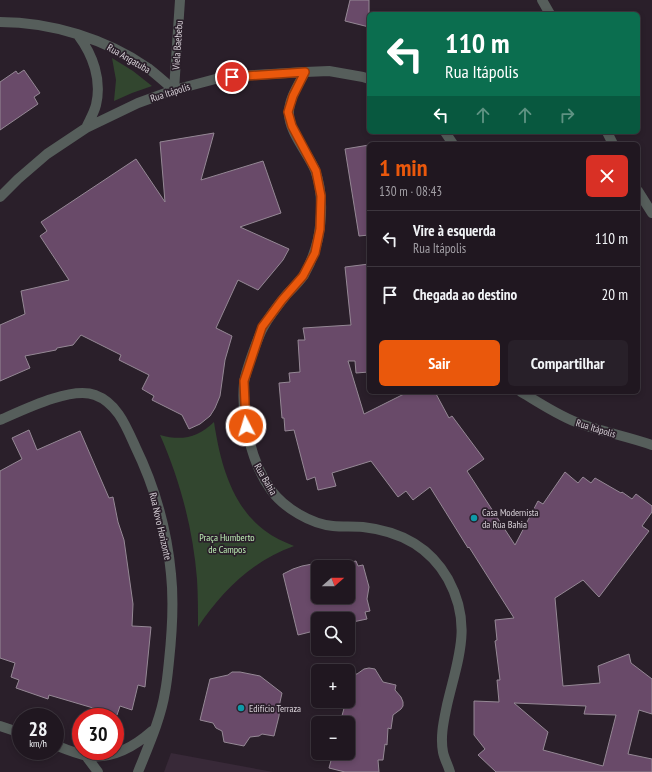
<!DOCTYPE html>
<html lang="pt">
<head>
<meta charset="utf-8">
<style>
	body { margin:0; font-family:"PT Sans Narrow",sans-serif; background:#282029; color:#f1f3f6; height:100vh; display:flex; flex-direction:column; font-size:15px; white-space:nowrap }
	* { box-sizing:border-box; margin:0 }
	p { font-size:13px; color:#a29fa5 }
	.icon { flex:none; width:22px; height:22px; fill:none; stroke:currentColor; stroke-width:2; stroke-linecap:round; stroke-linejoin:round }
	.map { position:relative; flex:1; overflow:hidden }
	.drawer { position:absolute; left:367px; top:142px; width:273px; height:252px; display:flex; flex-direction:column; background:#201720; border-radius:6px; box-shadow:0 2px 6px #0003,0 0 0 1px #3d363e }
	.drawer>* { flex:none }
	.banner { position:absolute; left:367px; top:12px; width:273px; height:122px; border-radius:6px; box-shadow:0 2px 6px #0003,0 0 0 1px #3d363e; background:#0b6e4f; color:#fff; overflow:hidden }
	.needle { width:26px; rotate:69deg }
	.fabs { position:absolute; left:311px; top:560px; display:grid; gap:8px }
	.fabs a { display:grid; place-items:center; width:44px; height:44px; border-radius:6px; background:#201720; box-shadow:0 2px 6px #0003,0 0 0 1px #3d363e; font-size:20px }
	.speed { position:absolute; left:12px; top:708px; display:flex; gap:8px; font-size:20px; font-weight:700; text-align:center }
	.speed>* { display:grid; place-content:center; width:52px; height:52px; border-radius:50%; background:#201720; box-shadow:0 2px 6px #0003,0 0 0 1px #3d363e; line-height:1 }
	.speed small { font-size:10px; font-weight:400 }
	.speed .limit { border:6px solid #d22; background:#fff; color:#111 }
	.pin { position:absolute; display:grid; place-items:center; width:34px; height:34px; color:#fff; margin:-17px; border:2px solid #fff; border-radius:50%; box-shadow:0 1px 4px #0007 }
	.me { position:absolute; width:44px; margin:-22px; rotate:355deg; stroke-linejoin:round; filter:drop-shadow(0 0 3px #0008) }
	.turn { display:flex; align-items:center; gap:14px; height:84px; padding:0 12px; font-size:18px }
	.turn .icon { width:52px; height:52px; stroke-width:2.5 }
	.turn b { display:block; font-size:28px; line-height:34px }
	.lanes { display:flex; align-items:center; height:38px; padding:0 12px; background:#0003; justify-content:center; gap:20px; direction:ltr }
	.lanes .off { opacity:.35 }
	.round { display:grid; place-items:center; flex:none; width:42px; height:42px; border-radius:6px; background:#282029 }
	.summary { display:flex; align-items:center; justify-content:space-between; height:68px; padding:0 12px }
	h1 { font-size:24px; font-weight:700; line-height:30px; color:#ea580c }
	.action { display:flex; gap:8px; margin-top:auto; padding:8px 12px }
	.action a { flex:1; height:46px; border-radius:6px; background:#ea580c; color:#fff; font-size:16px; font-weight:700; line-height:46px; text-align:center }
	.action a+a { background:#282029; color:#f1f3f6 }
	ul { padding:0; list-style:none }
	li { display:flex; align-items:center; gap:12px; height:56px; padding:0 12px; border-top:1px solid #3d363e }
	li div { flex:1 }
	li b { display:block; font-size:15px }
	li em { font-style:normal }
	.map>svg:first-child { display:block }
	.built { fill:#382938 }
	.green { fill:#32462f }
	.building { fill:#694a69; stroke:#958895; fill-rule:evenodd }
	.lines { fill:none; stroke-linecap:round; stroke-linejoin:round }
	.pedestrian { stroke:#565e5b; stroke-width:10 }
	.minor { stroke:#565e5b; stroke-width:10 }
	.route-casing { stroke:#983908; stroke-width:10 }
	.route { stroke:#ea580c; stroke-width:7 }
	.culture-dot { fill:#0f9aa8; stroke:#2a1f2a; stroke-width:1.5 }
	.labels { text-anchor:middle; stroke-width:3.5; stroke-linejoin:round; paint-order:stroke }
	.street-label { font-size:10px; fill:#d8d1d8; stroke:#2a1f2a }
	.poi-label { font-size:10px; fill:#d8d1d8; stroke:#2a1f2a; text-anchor:start }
	.park-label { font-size:10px; fill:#bdeeb4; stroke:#2a1f2a }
</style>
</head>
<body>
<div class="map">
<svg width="652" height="772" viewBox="0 0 652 772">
	<rect width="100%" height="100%" fill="#2a1f2a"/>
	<path class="built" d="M171 753 273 772H164Z"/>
	<path class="green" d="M112 58 133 71 152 86 132 93 114 101 116 80Z
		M214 422C220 461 231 505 264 530 273 537 284 542 294 546 252 561 222 591 198 627 198 611 198 595 197 579 193 529 180 480 160 435 181 441 198 438 214 422Z"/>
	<path class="building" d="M350 0H369V27L345 21Z
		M24 70 40 93 34 97 38 104 0 130V82L16 71 18 74Z
		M214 133 201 180 263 161 281 213 240 227 289 249 283 260 258 290 238 280 216 328 232 336 225 360 220 396 215 408 210 416 200 424 189 429 182 415 152 400 154 396 142 389 149 375 119 360 121 355 81 335 73 345 57 348 56 350 25 356 30 368 0 381V325L25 314 21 291 69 280 40 236 47 231 41 222 136 159 165 202 160 142Z
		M369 145V235L359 236 345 149Z
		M369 264V372L356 373 355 361H348L364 414 408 392H435L449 418 452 416 484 459 467 471 515 545 538 501 543 504 565 472 578 483 583 477 591 483 595 478 621 493 622 492 632 499 636 494 652 506V512L642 526 649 531 599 597 583 580 555 598 563 686 600 683 598 666 629 654 631 663 652 679V714L639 710 628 754 652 759V772H496L478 755 485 749 474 735V701L499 702 497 680H500L495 641 497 640 495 620 514 618 469 547 468 548 430 487 413 500 406 491 398 497 371 461 332 473 336 486 318 490 315 477 307 480 294 430 285 431 284 418H282L279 383 290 382 289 373 300 372 298 340H305L303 328 351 325 345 267ZM514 703 586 706 584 714 616 715 603 766 543 750 548 732Z
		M29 430 37 450 80 431 109 498 113 497 118 522 124 540 133 604 132 626 151 627 145 687 138 685 132 710 120 706 117 715 49 695 48 699 16 688 19 680 11 677 15 663 0 658V471L22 459 12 438Z
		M333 560 335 566 356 561 358 566 363 565 369 587 367 599 370 611 365 612 367 619 348 623V619H318V630L298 635 283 574 293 569 302 566ZM318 567H348V597H318Z
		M369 668 375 669 383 682 396 685 395 690 401 697 403 702V706L401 709 393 715 391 729 388 728 387 745 385 744 383 760H378L379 772H345L329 768 333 753H348V723H340L346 701H348V692L353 674H357L364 669Z
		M232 672H240L260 676 282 693 280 702 279 716 274 736 262 734 259 736 250 737 244 746 224 742 222 731 216 728 213 723 200 720 210 679 228 675Z"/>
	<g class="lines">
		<path class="pedestrian" d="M174 90 180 0"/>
		<path class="minor" d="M542 0 550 14
			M0 22C51 22 106 39 148 68 157 75 166 83 174 90
			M78 35C93 55 102 80 96 105 94 113 89 121 86 128
			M305 72C299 84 289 98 289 112 288 131 308 153 315 170 323 191 322 217 318 239 315 251 311 263 304 275 299 282 293 288 287 294 279 304 270 315 264 326 259 334 245 373 244 383 241 416 251 463 271 490 284 508 311 524 333 526 343 527 353 526 363 527 399 531 430 547 448 579 473 625 458 658 447 705 444 720 440 736 443 752 444 758 448 765 450 772
			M445 132 453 144
			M607 132 613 144
			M638 191 652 213
			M0 197 18 179 47 154 86 128 138 103 174 90 223 77 305 72 329 71 363 77 369 79
			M521 392C540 403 560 417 581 424 604 432 629 437 652 445
			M0 420C23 410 71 386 95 395 117 403 126 426 135 446 154 485 167 530 171 574 174 602 172 633 169 661 168 671 167 682 165 692 161 718 148 747 138 772
			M0 726 21 733
			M55 745C65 749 77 754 88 756 113 759 134 747 152 731
			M86 756 98 772"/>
	</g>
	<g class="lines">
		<defs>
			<path id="route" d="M232 77 305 72 293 96 288 112 292 126 316 171 321 196 320 229 315 253 303 276 282 300 262 327 244 381 246 426"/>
		</defs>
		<use href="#route" class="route-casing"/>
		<use href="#route" class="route"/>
	</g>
	<g class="culture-dot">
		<circle cx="474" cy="518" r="4"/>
		<circle cx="241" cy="708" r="4"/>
	</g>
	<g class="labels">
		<g class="street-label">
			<text transform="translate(177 45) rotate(-86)" y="4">Viela Baebebu</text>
			<text transform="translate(129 58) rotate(30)" y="4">Rua Angatuba</text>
			<text transform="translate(170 92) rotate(-18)" y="4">Rua Itápolis</text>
			<text transform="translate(596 428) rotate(17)" y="4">Rua Itápolis</text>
			<text transform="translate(266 479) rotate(60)" y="4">Rua Bahia</text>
			<text transform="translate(161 526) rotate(77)" y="4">Rua Novo Horizonte</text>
		</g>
		<g class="poi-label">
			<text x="482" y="516">Casa Modernista<tspan x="482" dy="12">da Rua Bahia</tspan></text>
			<text x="249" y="712">Edifício Terraza</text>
		</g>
		<g class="park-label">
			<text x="227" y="541">Praça Humberto<tspan x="227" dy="12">de Campos</tspan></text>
		</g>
	</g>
</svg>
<div class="fabs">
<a><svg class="needle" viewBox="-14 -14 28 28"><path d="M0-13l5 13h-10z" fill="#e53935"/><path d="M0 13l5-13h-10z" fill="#a29fa5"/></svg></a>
<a><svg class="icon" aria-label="search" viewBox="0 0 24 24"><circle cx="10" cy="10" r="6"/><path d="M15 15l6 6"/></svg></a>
<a>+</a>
<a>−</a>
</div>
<div class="speed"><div>28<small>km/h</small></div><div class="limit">30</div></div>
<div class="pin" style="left:232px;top:77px;background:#d93025"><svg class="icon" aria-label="arrive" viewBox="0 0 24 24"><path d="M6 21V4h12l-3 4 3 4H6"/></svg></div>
<svg class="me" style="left:246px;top:426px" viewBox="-20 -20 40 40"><circle r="17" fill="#ea580c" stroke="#fff" stroke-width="3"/><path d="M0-11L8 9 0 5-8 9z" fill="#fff"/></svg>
<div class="banner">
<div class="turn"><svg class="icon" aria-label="left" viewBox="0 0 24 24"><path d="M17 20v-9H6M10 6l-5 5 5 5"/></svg><div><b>110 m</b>Rua Itápolis</div></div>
<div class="lanes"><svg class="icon" aria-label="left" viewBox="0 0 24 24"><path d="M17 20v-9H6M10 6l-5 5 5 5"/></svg><svg class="icon off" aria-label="ahead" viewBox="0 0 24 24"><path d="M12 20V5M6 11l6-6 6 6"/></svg><svg class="icon off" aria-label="ahead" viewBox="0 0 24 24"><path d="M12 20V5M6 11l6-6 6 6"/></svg><svg class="icon off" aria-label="right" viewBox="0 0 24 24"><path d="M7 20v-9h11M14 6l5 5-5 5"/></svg></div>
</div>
<section class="drawer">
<div class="summary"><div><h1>1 min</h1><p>130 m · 08:43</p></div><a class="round" style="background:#d93025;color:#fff"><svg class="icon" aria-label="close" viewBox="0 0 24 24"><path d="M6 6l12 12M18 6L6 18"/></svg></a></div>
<ul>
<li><svg class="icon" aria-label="left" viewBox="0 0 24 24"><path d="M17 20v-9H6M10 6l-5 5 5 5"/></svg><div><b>Vire à esquerda</b><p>Rua Itápolis</p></div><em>110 m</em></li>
<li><svg class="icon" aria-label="arrive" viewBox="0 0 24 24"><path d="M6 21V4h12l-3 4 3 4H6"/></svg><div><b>Chegada ao destino</b></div><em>20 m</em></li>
</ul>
<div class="action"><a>Sair</a><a>Compartilhar</a></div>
</section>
</div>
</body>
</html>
